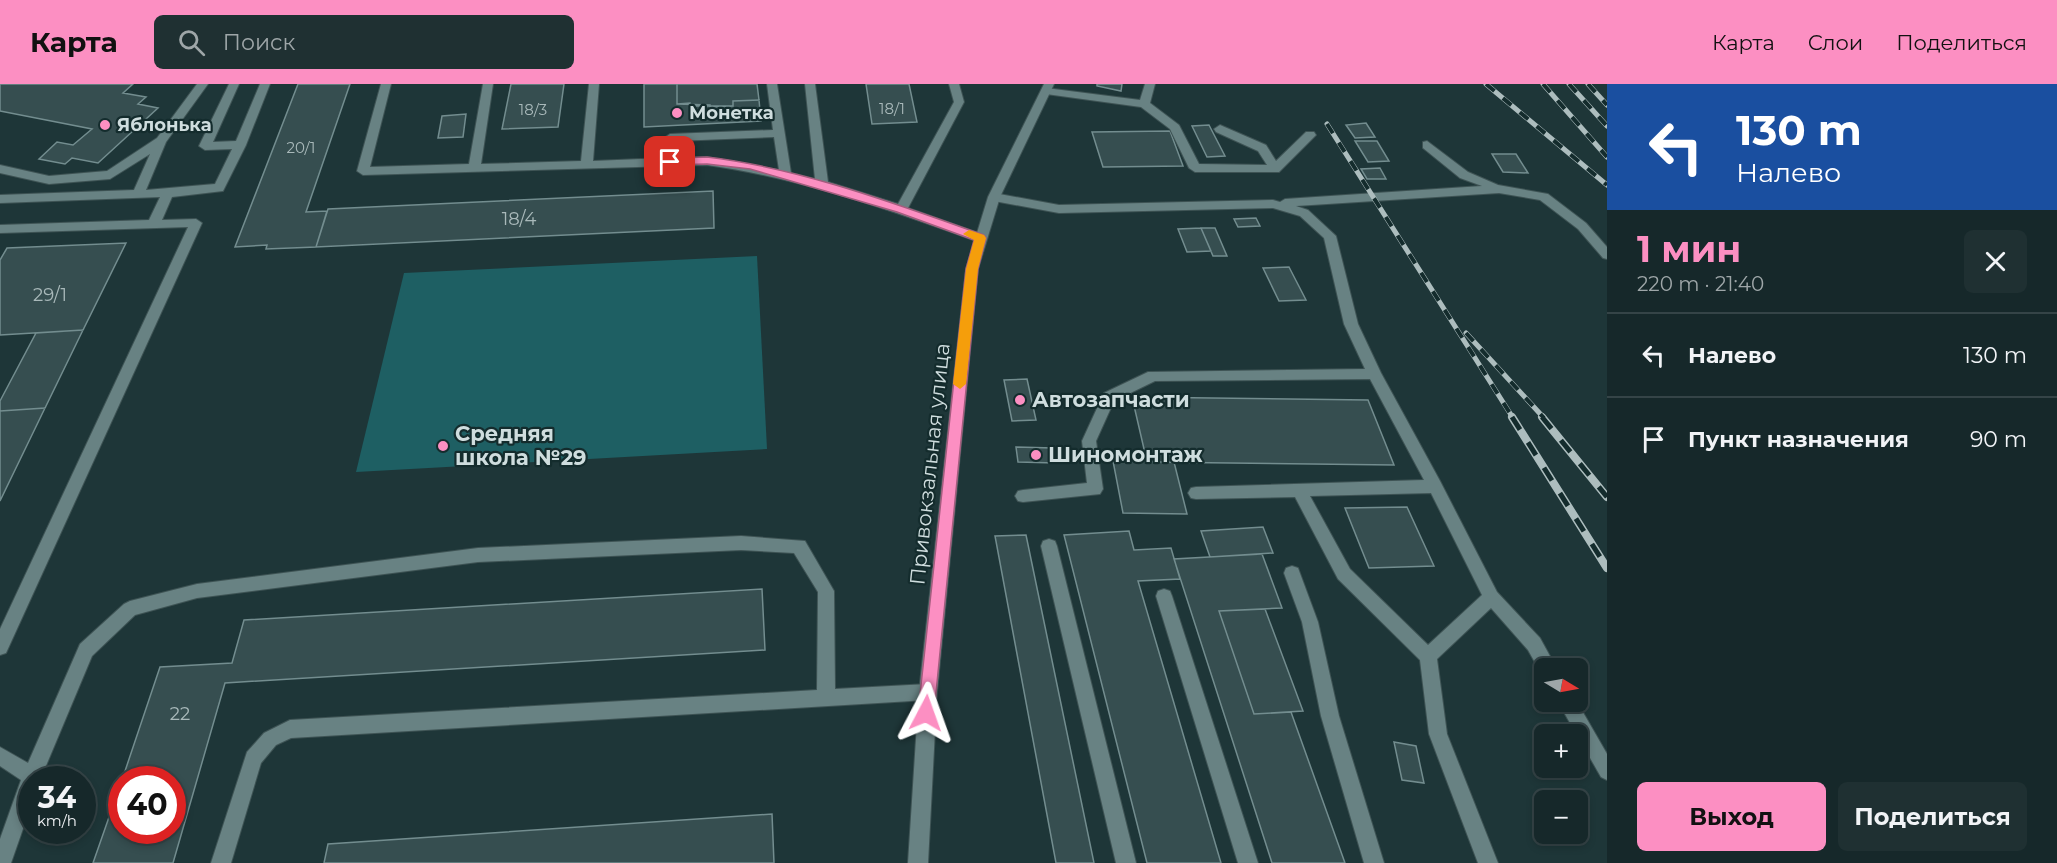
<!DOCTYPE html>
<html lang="ru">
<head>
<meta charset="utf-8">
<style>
	body { margin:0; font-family:Montserrat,sans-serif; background:#1f3032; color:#f1f3f6; height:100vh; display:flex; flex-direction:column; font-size:22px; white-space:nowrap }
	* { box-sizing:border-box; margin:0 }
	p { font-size:20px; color:#9ea6a8 }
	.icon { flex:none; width:33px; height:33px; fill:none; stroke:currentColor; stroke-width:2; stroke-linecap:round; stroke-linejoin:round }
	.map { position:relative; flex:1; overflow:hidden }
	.panel { display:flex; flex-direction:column; background:#16282a; width:450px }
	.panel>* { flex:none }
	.top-card { background:#1a4fa0; color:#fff; overflow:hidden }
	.needle { width:39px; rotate:100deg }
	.controls { position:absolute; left:1534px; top:574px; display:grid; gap:12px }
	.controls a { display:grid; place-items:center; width:54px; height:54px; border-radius:9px; background:#16282a; box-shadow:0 3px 9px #0003,0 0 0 2px #354447; font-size:30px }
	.speed { position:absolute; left:18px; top:682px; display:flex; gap:12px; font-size:30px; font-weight:700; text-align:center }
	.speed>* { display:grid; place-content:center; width:78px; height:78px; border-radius:50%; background:#16282a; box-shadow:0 3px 9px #0003,0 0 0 2px #354447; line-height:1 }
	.speed small { font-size:15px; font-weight:400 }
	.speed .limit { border:9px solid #d22; background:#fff; color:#111 }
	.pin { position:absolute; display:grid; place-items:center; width:51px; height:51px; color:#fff; margin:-26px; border-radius:12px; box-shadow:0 3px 9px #0006 }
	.me { position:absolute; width:66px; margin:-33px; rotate:4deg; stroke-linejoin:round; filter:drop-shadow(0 0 4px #0008) }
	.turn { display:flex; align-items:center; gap:21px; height:126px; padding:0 30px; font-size:27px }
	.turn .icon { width:78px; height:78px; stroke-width:2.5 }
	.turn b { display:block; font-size:42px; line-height:51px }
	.round { display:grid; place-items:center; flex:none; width:63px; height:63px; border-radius:9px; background:#1f3032 }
	.summary { display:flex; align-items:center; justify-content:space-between; height:102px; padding:0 30px }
	h1 { font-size:36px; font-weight:700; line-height:45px; color:#fc8fc2 }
	.cta { display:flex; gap:12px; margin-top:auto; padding:12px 30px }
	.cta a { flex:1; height:69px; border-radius:9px; background:#fc8fc2; color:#111; font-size:24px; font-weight:700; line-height:69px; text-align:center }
	.cta a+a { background:#1f3032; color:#f1f3f6 }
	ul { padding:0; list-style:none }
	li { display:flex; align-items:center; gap:18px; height:84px; padding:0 30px; border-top:2px solid #354447 }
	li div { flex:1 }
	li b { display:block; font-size:22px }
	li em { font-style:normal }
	header { display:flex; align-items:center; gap:36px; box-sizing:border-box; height:84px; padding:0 30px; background:#fc8fc2; color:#111 }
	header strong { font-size:28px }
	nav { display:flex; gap:33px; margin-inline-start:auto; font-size:21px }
	.search { width:420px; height:54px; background:#1f3032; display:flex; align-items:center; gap:15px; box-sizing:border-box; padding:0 21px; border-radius:9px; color:#9ea6a8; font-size:22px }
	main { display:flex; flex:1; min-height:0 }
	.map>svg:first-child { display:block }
	.green { fill:#1e5f63 }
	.building { fill:#364e50; stroke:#738d8f; stroke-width:1.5 }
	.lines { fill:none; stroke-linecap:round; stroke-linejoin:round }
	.lane-casing { stroke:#3e5354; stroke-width:2 }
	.secondary-casing { stroke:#3e5354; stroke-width:2 }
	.lane { fill:#688283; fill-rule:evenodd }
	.secondary { fill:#688283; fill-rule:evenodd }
	.rail-far1-casing { stroke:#adbdbe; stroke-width:5 }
	.rail-casing { stroke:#adbdbe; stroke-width:8 }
	.rail-far1 { stroke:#142c2d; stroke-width:4; stroke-dasharray:11; stroke-linecap:butt }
	.rail { stroke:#142c2d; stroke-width:5; stroke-dasharray:15; stroke-linecap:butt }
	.route { fill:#fc8fc2; stroke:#a45d7e; stroke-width:1.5 }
	.slow { fill:#f59e0b }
	.poi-dot { fill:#fc8fc2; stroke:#142c2d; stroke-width:2 }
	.labels { text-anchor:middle; stroke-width:4.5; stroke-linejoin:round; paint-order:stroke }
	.far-number-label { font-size:15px; fill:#a9b9ba }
	.far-poi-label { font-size:18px; font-weight:bold; fill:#cfddde; stroke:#142c2d; text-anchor:start }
	.number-label { font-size:18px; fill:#a9b9ba }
	.poi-label { font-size:21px; font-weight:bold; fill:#cfddde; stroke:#142c2d; text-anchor:start }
	.street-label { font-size:21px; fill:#cfddde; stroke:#142c2d }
</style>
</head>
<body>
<header>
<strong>Карта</strong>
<div class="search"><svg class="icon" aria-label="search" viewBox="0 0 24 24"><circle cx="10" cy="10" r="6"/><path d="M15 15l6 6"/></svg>Поиск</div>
<nav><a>Карта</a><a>Слои</a><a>Поделиться</a></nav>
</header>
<main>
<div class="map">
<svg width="1607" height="779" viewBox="0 0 1607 779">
	<rect width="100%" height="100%" fill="#1e3638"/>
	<path class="green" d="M757 172 767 365 356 388 404 189Z"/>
	<path class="building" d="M0 0H133L123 9 146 13 138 20 158 24 98 79 72 74 65 80 39 75 57 58 73 61 92 45 0 27Z
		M298 0H350L306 128 327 127 316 163 266 165 267 161 235 163Z
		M511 0H564L558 43 502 45Z
		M644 0H677V20L690 19V22H733V17L759 16 761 37 644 43Z
		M677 0H757L759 16 733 17V22L710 23V21L677 20Z
		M866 0H909L917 38 872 40Z
		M1097 0H1122L1121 7 1097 2Z
		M466 30 463 53 438 54 442 32Z
		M1366 39 1375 53 1355 54 1346 41Z
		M1209 41 1225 72 1207 73 1192 42Z
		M1170 47 1183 82 1103 83 1092 48Z
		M1355 57H1377L1389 77 1368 78Z
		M1492 70H1516L1528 89 1503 88Z
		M1380 84 1386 95H1367L1361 85Z
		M713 107 714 144 316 163 328 125Z
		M1256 134 1260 142 1238 143 1234 135Z
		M1201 144 1211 167 1187 168 1178 145Z
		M1201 144H1215L1227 172H1213Z
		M126 159 83 246 0 251V176L7 164Z
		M1289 183 1306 216 1279 217 1263 184Z
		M83 246 45 324 0 327V317L36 249Z
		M1027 295 1036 336 1012 337 1004 296Z
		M1132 313 1368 316 1394 381 1147 378Z
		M45 324 0 417V327Z
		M1016 363 1053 364 1055 379 1018 378Z
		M1113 377 1174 378 1187 430 1123 429Z
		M1407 423 1434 482 1369 484 1345 424Z
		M1263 443 1273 469 1210 473 1201 447Z
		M1129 447 1134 466 1171 464 1180 495 1138 497 1221 779H1147L1064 451Z
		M1026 451 1094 779H1056L995 452Z
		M1262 470 1282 524 1219 527 1254 630 1291 628 1345 779H1272L1174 475Z
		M762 505 765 566 225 599 173 779H93L122 696V747H172V696H122L160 583 232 579 244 536Z
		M1265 525 1303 627 1254 630 1219 527Z
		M1394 658 1416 662 1424 699 1402 696Z
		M772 730 774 779H324L328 760Z"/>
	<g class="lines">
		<defs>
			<path id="lane" d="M197 0H208L166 58 146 106 215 100 232 65 205 66 199 62 229 0H239L213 58 236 57 260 0H270L246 61 223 107 172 113 162 136 196 135 202 139 6 569 0 571V545L188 143 0 149V141L149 136 160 113 0 119V111L134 106 150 70 110 95 49 100 0 89V81L49 92 107 87 157 54Z
				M381 0H391L370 83 469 80 483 0H493L481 80 581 77 589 0H599L593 77 665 74 664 54 670 50 773 46 767 0H777L791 89 815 95 805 0H815L828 98 898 120 954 18 949 0H959L964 18 908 124 984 151 986 154 980 158 976 157C887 125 800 94 707 81L363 91 357 87ZM774 53 779 86 707 73 677 74 676 57Z
				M1145 0H1155L1150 19 1179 41 1199 80 1267 81 1258 67 1216 48 1214 45 1220 41 1266 61 1276 77 1306 48H1314L1316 51 1279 88H1195L1189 84 1170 45 1141 23 1046 10 1041 7 1046 4 1140 16Z
				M1427 57 1468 88 1498 101 1548 110 1586 139 1607 163V175L1603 174 1578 145 1540 116 1499 109 1296 122 1308 126 1336 152 1358 240 1381 289 1440 397 1497 508 1540 554 1557 585H1545V592L1542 591 1528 566 1491 524 1437 575 1447 650 1498 779H1478L1429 650 1420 576 1338 495 1295 413 1196 415 1191 414 1188 409 1191 404 1196 403 1424 396 1370 295 1155 297 1114 317 1096 357 1103 405 1100 410 1023 418 1018 417 1015 412 1018 407 1023 406 1087 399 1082 357 1104 309 1148 288 1365 285 1344 240 1324 154 1300 132 1273 124 1059 129 994 117 990 116V110L994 109 1059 121 1273 116 1280 118 1285 115 1482 102 1460 94 1423 64V58ZM1431 409 1482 511 1428 561 1350 485 1310 412Z
				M741 452 805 457 834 507 835 605 928 600 934 602 937 608 934 614 928 616 291 654 276 661 261 679 231 779H211L247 668 264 649 290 636 817 606 818 508 794 469 741 466 478 478 197 514 135 531 92 572 40 696H32V719L11 779H0V755L21 696 0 682V663L28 679 80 560 124 520 130 517 197 500 478 464Z
				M1049 455 1055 457 1057 462 1136 779H1116L1041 462 1043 457Z
				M1292 482 1298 484 1318 538 1339 632 1384 779H1364L1321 632 1302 538 1284 489 1286 484Z
				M1164 505 1170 507 1172 512 1258 779H1238L1156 512 1158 507Z
				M1558 618H1577L1607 670V696L1601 693Z"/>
			<path id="secondary" d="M1044 0H1054L1000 113 978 185 937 608 928 779H908L919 608 966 185 988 113Z"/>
		</defs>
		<use href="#lane" class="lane-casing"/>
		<use href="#secondary" class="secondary-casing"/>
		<use href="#lane" class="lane"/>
		<use href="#secondary" class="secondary"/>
		<defs>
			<path id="rail-far1" d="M1486 0 1607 101
				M1543 0 1607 73
				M1569 0 1607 42
				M1588 0 1607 21
				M1327 40 1513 334
				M1466 249 1544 334"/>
			<path id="rail" d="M1512 333 1607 484
				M1542 333 1607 413"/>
		</defs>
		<use href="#rail-far1" class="rail-far1-casing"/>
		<use href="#rail" class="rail-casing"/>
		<use href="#rail-far1" class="rail-far1"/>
		<use href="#rail" class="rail"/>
	</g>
	<path class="route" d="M707 73C800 84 896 120 984 151L986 154 978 185 934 629 932 635 926 637 921 635 918 629 966 185 974 156 897 128 750 85 707 80 670 81 665 78 670 74Z"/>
	<path class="slow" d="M969 146 984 151 986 154 978 185 966 300 960 305 953 300 966 185 974 156 963 150Z"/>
	<g class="poi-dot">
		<circle cx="677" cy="29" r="6"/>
		<circle cx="105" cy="41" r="6"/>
		<circle cx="1020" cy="316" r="6"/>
		<circle cx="443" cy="362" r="6"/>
		<circle cx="1036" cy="371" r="6"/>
	</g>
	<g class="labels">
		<g class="far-number-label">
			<text x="892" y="30">18/1</text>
			<text x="533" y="31">18/3</text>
			<text x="301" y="69">20/1</text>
		</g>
		<g class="far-poi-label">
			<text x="689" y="35">Монетка</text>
			<text x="117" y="47">Яблонька</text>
		</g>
		<g class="number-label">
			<text x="519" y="141">18/4</text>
			<text x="50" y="217">29/1</text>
			<text x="180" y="636">22</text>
		</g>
		<g class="poi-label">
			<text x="1032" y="323">Автозапчасти</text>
			<text x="455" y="357">Средняя<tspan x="455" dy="24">школа №29</tspan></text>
			<text x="1048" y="378">Шиномонтаж</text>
		</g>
		<g class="street-label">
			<text transform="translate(930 380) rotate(-84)" y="7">Привокзальная улица</text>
		</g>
	</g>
</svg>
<div class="controls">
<a><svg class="needle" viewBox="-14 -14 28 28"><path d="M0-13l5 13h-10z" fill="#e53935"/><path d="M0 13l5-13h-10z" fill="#9ea6a8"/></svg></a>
<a>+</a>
<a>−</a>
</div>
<div class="speed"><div>34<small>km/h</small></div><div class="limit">40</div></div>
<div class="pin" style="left:670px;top:78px;background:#d93025"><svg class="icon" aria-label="arrive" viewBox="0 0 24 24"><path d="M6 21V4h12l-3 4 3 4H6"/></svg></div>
<svg class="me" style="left:926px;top:629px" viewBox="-20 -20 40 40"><path d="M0-17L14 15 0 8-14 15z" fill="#fc8fc2" stroke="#fff" stroke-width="4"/></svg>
</div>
<section class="panel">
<div class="top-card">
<div class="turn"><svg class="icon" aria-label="left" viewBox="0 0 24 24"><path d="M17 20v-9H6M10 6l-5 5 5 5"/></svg><div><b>130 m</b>Налево</div></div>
</div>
<div class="summary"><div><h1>1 мин</h1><p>220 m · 21:40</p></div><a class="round"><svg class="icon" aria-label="close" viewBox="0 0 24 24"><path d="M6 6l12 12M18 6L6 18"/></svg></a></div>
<ul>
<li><svg class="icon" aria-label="left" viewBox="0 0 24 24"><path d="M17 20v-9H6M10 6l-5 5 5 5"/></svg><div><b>Налево</b></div><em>130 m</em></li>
<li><svg class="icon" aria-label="arrive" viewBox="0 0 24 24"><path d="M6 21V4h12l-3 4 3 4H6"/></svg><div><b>Пункт назначения</b></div><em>90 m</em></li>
</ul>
<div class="cta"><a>Выход</a><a>Поделиться</a></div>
</section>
</main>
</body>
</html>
